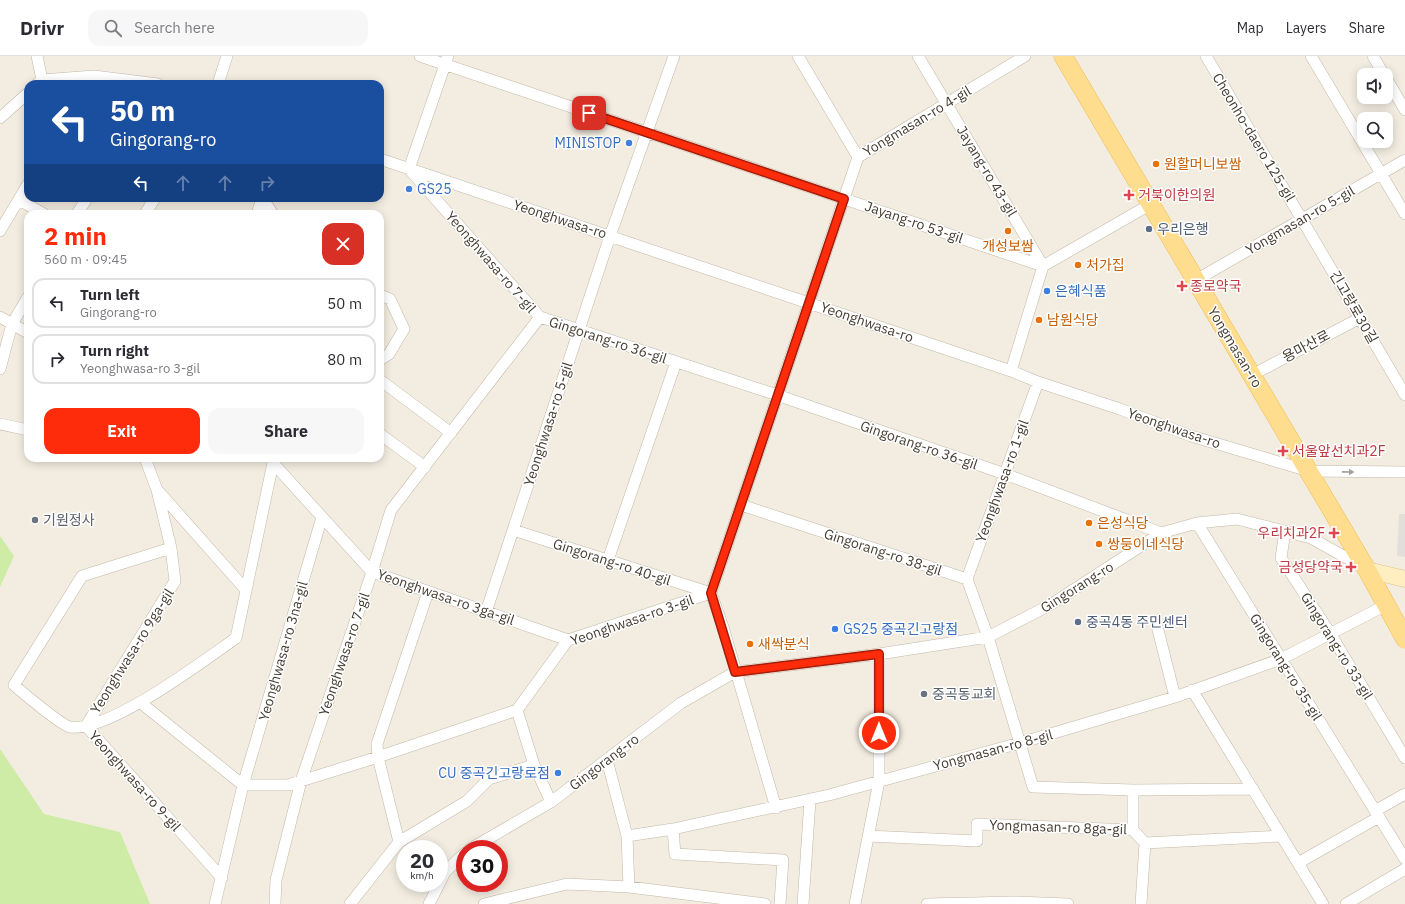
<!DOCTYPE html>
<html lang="en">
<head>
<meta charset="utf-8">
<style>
	body { margin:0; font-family:"IBM Plex Sans","Noto Sans KR",sans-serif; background:#f7f7f7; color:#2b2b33; height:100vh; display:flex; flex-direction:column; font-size:15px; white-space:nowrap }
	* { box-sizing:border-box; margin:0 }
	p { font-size:13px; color:#7c7c81 }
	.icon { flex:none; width:22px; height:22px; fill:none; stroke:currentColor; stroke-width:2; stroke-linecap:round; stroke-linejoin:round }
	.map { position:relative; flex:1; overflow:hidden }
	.sheet { position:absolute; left:24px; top:154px; width:360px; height:252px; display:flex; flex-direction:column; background:#fff; border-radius:12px; box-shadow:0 2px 10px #0003 }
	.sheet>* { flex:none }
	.banner { position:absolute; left:24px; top:24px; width:360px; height:122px; border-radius:12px; box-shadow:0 2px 10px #0003; background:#1a4fa0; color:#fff; overflow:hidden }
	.fabs { position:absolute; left:1357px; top:12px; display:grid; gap:8px }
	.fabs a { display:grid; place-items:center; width:36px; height:36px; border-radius:8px; background:#fff; box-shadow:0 2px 10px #0003; font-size:20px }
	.speed { position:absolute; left:396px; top:784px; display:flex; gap:8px; font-size:20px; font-weight:700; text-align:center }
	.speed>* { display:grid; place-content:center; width:52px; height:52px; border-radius:50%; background:#fff; box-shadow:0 2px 10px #0003; line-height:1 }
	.speed small { font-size:10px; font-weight:400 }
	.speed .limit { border:6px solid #d22; background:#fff; color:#111 }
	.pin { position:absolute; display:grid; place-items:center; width:34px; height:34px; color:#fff; margin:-17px; border-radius:8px; box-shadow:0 2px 6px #0006 }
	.me { position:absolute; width:44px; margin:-22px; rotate:0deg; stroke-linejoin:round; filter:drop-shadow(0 0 3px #0008) }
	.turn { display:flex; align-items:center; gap:14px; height:84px; padding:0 20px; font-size:18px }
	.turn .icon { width:52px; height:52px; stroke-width:2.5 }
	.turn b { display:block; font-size:28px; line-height:34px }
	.lanes { display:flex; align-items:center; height:38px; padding:0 20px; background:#0003; justify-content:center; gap:20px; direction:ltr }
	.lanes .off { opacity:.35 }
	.round { display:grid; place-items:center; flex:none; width:42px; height:42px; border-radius:12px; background:#f7f7f7 }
	.summary { display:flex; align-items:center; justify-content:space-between; height:68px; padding:0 20px }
	h1 { font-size:24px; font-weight:700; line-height:30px; color:#ff2c0c }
	.button { display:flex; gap:8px; margin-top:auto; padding:8px 20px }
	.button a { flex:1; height:46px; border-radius:12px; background:#ff2c0c; color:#fff; font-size:16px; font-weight:700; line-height:46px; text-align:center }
	.button a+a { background:#f7f7f7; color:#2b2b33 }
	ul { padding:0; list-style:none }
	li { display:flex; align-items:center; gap:12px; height:50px; margin:0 8px 6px; padding:0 12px; border:2px solid #e1e1e2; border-radius:12px }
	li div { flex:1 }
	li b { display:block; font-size:15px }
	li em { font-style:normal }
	header { display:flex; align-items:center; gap:24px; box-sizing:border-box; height:56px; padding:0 20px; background:#fff; border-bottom:1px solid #e1e1e2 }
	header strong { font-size:19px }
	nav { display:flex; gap:22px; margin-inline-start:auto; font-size:14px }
	.search { width:280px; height:36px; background:#f7f7f7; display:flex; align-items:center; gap:10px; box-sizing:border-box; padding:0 14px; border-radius:12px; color:#7c7c81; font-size:15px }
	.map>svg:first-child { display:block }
	.green { fill:#ceeca5 }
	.parking { fill:#e2dfdb }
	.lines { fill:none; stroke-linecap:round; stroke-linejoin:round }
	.minor-casing { stroke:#c2b8a6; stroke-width:12 }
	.secondary-casing { stroke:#dac58e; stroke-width:17 }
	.primary-casing { stroke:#efbd53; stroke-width:19 }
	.minor { stroke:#fff; stroke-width:11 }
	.secondary { stroke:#ffeebf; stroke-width:16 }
	.primary { stroke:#ffdd8e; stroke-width:18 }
	.oneway { fill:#a29e98 }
	.route-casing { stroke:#a61d08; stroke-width:10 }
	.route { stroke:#ff2c0c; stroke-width:7 }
	.shop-dot { fill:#3f7fe0; stroke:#fff; stroke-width:1.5 }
	.food-dot { fill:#e8710a; stroke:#fff; stroke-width:1.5 }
	.health-dot { fill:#e0444e; stroke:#fff; stroke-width:1.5 }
	.service-dot { fill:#5c6f8a; stroke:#fff; stroke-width:1.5 }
	.worship-dot { fill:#6b7280; stroke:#fff; stroke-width:1.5 }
	.labels { text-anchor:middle; stroke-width:3; stroke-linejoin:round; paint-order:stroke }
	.street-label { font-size:14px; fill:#453d32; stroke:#fff }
	.shop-label { font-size:14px; fill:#366cbe; stroke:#fff; text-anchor:start }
	.food-label { font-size:14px; fill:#c56008; stroke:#fff; text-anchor:start }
	.health-label { font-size:14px; fill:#be3a42; stroke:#fff; text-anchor:start }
	.service-label { font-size:14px; fill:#4e5e75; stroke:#fff; text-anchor:start }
	.worship-label { font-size:14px; fill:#5b616d; stroke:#fff; text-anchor:start }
</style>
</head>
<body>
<header>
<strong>Drivr</strong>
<div class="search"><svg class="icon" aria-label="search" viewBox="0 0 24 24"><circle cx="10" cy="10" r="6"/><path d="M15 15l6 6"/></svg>Search here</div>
<nav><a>Map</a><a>Layers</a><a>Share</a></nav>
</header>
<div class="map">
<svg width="1405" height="848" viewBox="0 0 1405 848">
	<rect width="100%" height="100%" fill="#f3ede1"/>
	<path class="green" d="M0 480 14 500 0 531Z
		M0 693 44 758 120 776 150 848H0Z"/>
	<path class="parking" d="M1399 458H1405V501L1397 500Z"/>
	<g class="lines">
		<defs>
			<path id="minor" d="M37 0 42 24
				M420 0 1043 210
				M448 0 409 113 540 261
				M798 0 858 101
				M918 0 1043 210
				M1206 0 1405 339
				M1311 0 1405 158
				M1373 0 1384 19
				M1386 22 1405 54
				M37 28 42 24 94 20 158 28
				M218 28 227 0
				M0 62 28 37
				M380 103 1011 315 1038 326 1120 353 1191 380 1309 415 1405 416
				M262 142 273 158
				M19 144 44 158
				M77 158 87 142
				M145 158 155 142
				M257 158 262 143
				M0 175 28 128
				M1196 224 1405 104
				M380 239 390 243 404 273 389 298 380 304
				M0 261 28 277
				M540 261 777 339 1005 418 1161 477
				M0 313 12 268 28 241
				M1011 315 1043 210 1151 148
				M1252 319 1360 262
				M380 324 451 377
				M0 368 28 374
				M380 378 425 411
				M273 407 372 516 568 584
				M159 436 246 534
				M741 449 967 523
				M1197 467 1405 803
				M513 474 711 537
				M1285 475 1281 502 1330 577 1405 702
				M171 492 82 520 14 629C23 637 61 669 70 671 108 677 203 605 236 582L274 402
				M608 504 676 306
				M967 523 988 581 1033 731 1133 734 1253 733
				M967 523 1038 326
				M486 556 610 180 674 0
				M1157 570 1175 641
				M1192 634 1323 848
				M141 647 243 729H288L378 701 517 654 568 584 711 537
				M517 654 534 709 551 746
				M86 670 175 525 171 492 157 434 145 402
				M86 670 222 822
				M607 704 627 780 629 831
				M1133 734V774
				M776 752 723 571 711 537 858 101 1025 0
				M1375 755 1405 738
				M673 773 675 798 783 804 780 848
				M627 780 673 773 829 739 1020 687 1175 641 1281 603 1386 549
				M868 780 977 785V768L1133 774 1145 787 1282 780
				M399 786 378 701 377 688 428 536
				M470 793 551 746 681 647 735 616 879 598 988 581 1050 549 1161 477 1197 467 1237 463 1311 482 1363 511
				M1298 807 1379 761
				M215 848 243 729 322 461
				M275 848 276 824 301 725 372 516 391 454 540 261
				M350 848 399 786 467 745 489 723 534 709
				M429 848 445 816 465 797
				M484 848 567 828 629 831 765 848
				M803 848 810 744
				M855 848 879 725V598
				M927 848 1015 846 1068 848
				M1141 848 1145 787
				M1346 848 1405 813"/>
			<path id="secondary" d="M1367 514 1405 523"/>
			<path id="primary" d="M1063 0 1367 514 1405 583"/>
		</defs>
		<use href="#minor" class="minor-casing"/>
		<use href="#secondary" class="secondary-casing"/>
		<use href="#primary" class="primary-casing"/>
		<use href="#minor" class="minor"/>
		<use href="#secondary" class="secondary"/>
		<use href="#primary" class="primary"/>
	</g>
	<defs><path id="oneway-solid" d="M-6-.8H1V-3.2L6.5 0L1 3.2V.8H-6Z"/></defs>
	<use class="oneway" href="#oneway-solid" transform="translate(1348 416) rotate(1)"/>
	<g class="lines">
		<defs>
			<path id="route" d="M589 57 844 143 711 537 735 616 879 598V677"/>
		</defs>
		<use href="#route" class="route-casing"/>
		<use href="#route" class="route"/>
	</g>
	<g class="shop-dot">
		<circle cx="629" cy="87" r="4"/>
		<circle cx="409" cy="133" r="4"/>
		<circle cx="1047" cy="235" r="4"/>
		<circle cx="835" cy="573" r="4"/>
		<circle cx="558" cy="717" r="4"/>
	</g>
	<g class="food-dot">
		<circle cx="1156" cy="108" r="4"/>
		<circle cx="1008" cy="175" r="4"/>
		<circle cx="1078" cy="209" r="4"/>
		<circle cx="1039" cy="264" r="4"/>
		<circle cx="1089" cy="467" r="4"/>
		<circle cx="1099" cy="488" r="4"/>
		<circle cx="750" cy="588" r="4"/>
	</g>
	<g class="health-dot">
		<path d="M1127 133h4v4h4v4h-4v4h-4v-4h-4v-4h4z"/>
		<path d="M1180 224h4v4h4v4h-4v4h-4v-4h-4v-4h4z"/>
		<path d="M1281 389h4v4h4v4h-4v4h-4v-4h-4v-4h4z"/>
		<path d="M1332 471h4v4h4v4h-4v4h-4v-4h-4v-4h4z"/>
		<path d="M1349 505h4v4h4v4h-4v4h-4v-4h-4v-4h4z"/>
	</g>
	<g class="service-dot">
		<circle cx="1149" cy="173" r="4"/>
		<circle cx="1078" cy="566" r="4"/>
	</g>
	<g class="worship-dot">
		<circle cx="35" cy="464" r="4"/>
		<circle cx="924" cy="638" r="4"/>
	</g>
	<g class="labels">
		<g class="street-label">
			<text transform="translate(917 65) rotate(-31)" y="5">Yongmasan-ro 4-gil</text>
			<text transform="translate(1254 81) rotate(59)" y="5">Cheonho-daero 125-gil</text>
			<text transform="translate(987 115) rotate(59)" y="5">Jayang-ro 43-gil</text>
			<text transform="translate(560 163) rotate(18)" y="5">Yeonghwasa-ro</text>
			<text transform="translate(1300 164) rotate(-30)" y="5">Yongmasan-ro 5-gil</text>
			<text transform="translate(914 166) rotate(19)" y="5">Jayang-ro 53-gil</text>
			<text transform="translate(491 206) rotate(49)" y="5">Yeonghwasa-ro 7-gil</text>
			<text transform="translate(1354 251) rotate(60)" y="5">긴고랑로30길</text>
			<text transform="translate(867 266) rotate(19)" y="5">Yeonghwasa-ro</text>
			<text transform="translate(608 284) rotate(18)" y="5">Gingorang-ro 36-gil</text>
			<text transform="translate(1306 290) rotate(-28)" y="5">용마산로</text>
			<text transform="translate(1235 291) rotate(59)" y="5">Yongmasan-ro</text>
			<text transform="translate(548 368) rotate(-72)" y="5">Yeonghwasa-ro 5-gil</text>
			<text transform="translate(1174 372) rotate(19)" y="5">Yeonghwasa-ro</text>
			<text transform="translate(919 389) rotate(19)" y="5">Gingorang-ro 36-gil</text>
			<text transform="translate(1002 425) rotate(-70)" y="5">Yeonghwasa-ro 1-gil</text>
			<text transform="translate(883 496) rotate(18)" y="5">Gingorang-ro 38-gil</text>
			<text transform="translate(612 506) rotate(18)" y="5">Gingorang-ro 40-gil</text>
			<text transform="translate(1077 531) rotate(-32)" y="5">Gingorang-ro</text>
			<text transform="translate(446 541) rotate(19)" y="5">Yeonghwasa-ro 3ga-gil</text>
			<text transform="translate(632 564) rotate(-19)" y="5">Yeonghwasa-ro 3-gil</text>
			<text transform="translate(1337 590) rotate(58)" y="5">Gingorang-ro 33-gil</text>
			<text transform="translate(132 595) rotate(-58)" y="5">Yeonghwasa-ro 9ga-gil</text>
			<text transform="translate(283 595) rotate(-74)" y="5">Yeonghwasa-ro 3na-gil</text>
			<text transform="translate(344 598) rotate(-71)" y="5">Yeonghwasa-ro 7-gil</text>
			<text transform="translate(1286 611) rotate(58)" y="5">Gingorang-ro 35-gil</text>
			<text transform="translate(993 694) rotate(-15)" y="5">Yongmasan-ro 8-gil</text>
			<text transform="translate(604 706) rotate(-37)" y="5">Gingorang-ro</text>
			<text transform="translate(135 725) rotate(48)" y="5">Yeonghwasa-ro 9-gil</text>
			<text transform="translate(1058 771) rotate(2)" y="5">Yongmasan-ro 8ga-gil</text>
		</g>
		<g class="shop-label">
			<text x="621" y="92" text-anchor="end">MINISTOP</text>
			<text x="417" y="138">GS25</text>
			<text x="1055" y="240">은혜식품</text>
			<text x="843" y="578">GS25 중곡긴고랑점</text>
			<text x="550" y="722" text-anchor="end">CU 중곡긴고랑로점</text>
		</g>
		<g class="food-label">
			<text x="1164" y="113">원할머니보쌈</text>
			<text x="1008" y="195" text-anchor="middle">개성보쌈</text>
			<text x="1086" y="214">처가집</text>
			<text x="1047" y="269">남원식당</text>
			<text x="1097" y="472">은성식당</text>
			<text x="1107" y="493">쌍둥이네식당</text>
			<text x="758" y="593">새싹분식</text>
		</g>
		<g class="health-label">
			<text x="1138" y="144">거북이한의원</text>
			<text x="1190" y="235">종로약국</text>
			<text x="1292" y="400">서울앞선치과2F</text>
			<text x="1325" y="482" text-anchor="end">우리치과2F</text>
			<text x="1343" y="516" text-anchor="end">금성당약국</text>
		</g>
		<g class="service-label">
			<text x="1157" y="178">우리은행</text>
			<text x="1086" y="571">중곡4동 주민센터</text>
		</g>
		<g class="worship-label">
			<text x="43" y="469">기원정사</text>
			<text x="932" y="643">중곡동교회</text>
		</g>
	</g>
</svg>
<div class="fabs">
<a><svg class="icon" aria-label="sound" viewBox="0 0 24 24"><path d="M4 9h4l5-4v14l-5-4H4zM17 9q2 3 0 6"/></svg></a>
<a><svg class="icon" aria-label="search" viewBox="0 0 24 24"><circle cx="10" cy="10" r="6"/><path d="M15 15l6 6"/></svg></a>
</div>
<div class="speed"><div>20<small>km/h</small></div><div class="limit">30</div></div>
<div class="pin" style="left:589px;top:57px;background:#d93025"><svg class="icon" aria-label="arrive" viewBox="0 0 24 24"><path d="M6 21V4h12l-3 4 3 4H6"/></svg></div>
<svg class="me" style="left:879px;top:677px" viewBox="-20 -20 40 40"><circle r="17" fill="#ff2c0c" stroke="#fff" stroke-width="3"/><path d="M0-11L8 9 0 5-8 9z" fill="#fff"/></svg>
<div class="banner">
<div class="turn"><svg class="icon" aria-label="left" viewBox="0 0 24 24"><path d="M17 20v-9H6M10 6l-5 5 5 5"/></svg><div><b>50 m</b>Gingorang-ro</div></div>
<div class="lanes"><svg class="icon" aria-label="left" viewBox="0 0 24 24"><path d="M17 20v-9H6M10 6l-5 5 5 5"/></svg><svg class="icon off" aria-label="ahead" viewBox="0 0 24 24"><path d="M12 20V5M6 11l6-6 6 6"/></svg><svg class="icon off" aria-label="ahead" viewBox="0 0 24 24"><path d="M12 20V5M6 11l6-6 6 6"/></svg><svg class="icon off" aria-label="right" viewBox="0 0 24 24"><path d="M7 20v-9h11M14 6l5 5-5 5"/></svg></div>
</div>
<section class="sheet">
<div class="summary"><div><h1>2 min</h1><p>560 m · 09:45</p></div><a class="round" style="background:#d93025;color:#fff"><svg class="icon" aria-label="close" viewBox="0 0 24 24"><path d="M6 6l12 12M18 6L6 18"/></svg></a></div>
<ul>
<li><svg class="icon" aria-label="left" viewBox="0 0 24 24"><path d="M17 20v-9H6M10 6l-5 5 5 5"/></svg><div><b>Turn left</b><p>Gingorang-ro</p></div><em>50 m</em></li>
<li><svg class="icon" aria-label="right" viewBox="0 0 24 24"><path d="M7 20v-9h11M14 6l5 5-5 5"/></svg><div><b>Turn right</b><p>Yeonghwasa-ro 3-gil</p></div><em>80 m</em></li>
</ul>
<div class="button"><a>Exit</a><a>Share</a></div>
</section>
</div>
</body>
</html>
